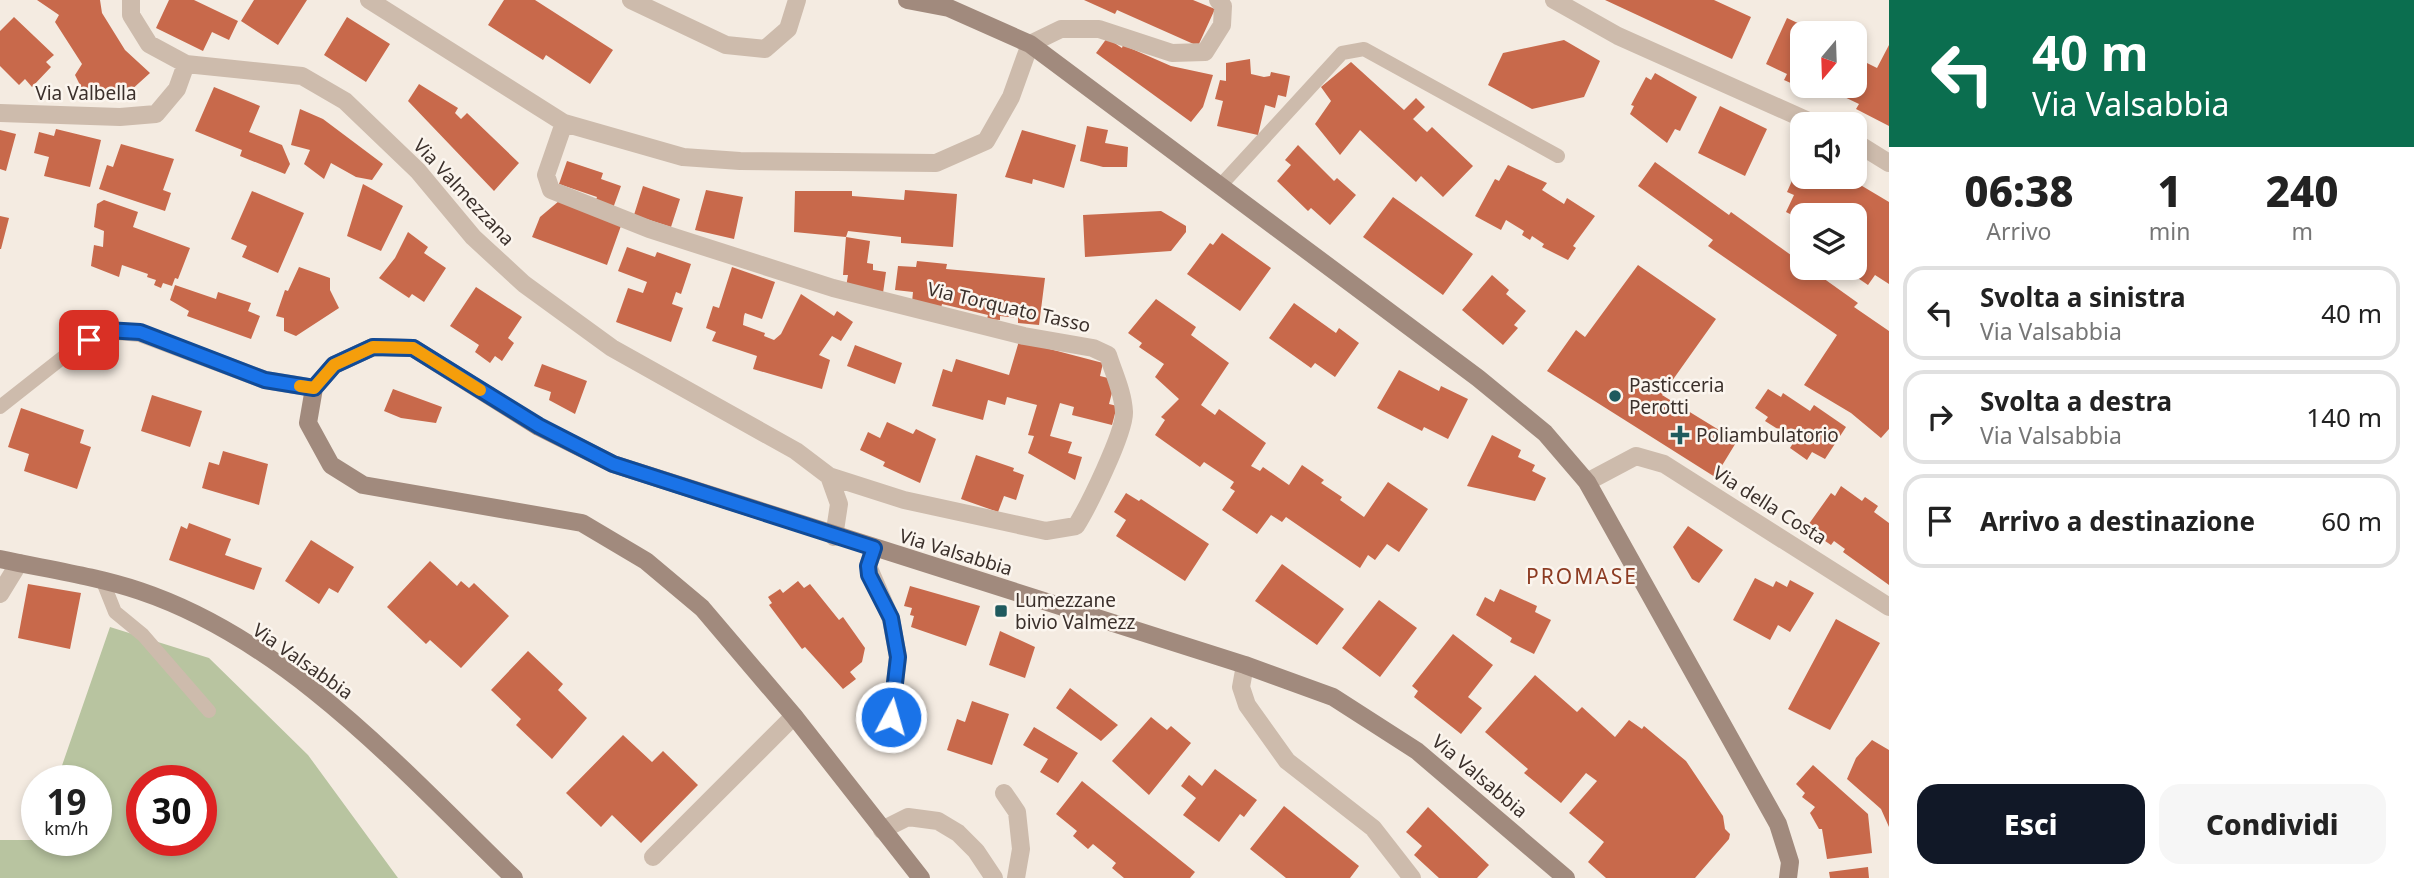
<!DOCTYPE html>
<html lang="it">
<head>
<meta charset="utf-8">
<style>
	body { margin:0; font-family:"Noto Sans",sans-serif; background:#f6f6f6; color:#222; height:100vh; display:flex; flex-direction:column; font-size:26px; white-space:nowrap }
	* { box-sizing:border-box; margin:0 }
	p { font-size:23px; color:#767676 }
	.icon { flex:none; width:38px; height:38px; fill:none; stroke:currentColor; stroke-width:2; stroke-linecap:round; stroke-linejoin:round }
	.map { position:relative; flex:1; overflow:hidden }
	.sheet { display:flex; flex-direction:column; background:#fff; width:525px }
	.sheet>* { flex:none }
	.banner { background:#0b6e4f; color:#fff; overflow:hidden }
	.needle { width:46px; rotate:199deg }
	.fabs { position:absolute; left:1790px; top:21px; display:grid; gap:14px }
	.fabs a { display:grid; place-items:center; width:77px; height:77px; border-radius:14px; background:#fff; box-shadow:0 4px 10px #0003; font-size:35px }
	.speed { position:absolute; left:21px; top:765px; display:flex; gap:14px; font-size:35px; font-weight:700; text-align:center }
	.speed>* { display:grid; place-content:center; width:91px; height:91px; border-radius:50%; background:#fff; box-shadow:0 4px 10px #0003; line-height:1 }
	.speed small { font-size:18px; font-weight:400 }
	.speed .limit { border:10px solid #d22; background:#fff; color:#111 }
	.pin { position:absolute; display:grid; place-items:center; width:60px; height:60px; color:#fff; margin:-30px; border-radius:14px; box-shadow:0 4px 10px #0006 }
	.me { position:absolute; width:77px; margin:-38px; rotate:6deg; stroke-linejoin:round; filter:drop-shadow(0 0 5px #0008) }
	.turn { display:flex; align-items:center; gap:24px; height:147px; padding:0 28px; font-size:32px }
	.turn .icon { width:91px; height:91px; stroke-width:2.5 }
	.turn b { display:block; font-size:49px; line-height:60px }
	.eta { display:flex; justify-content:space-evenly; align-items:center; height:119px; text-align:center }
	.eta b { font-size:42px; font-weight:800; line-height:49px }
	.cta { display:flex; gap:14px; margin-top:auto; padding:14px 28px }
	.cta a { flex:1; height:80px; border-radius:21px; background:#111827; color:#fff; font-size:28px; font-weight:800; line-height:80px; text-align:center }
	.cta a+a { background:#f6f6f6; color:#222 }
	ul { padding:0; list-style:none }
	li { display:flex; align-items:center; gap:21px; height:94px; margin:0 14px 10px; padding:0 14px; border:4px solid #e0e0e0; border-radius:21px }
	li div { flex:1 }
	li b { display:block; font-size:26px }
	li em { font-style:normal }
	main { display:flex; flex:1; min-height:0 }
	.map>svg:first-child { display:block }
	.green { fill:#b8c4a0; fill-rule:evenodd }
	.building { fill:#c8694b }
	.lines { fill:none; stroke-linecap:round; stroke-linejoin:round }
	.lane { stroke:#cdbbac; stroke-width:14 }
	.street { stroke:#cdbbac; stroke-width:18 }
	.secondary { stroke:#a18a7d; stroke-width:18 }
	.route-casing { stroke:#114b97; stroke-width:18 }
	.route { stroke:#1a73e8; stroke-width:12 }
	.slow { stroke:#f59e0b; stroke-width:12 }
	.poi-dot { fill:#1f5a5e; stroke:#fbf5ee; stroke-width:2.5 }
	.labels { text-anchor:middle; stroke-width:5; stroke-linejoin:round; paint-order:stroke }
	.street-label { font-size:19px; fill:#3b302b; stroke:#fbf5ee }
	.poi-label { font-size:19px; fill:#3b302b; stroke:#fbf5ee; text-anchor:start }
	.neighbourhood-label { font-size:21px; letter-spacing:2px; fill:#8c3b22; stroke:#fbf5ee }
</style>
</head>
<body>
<main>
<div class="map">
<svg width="1889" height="878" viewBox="0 0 1889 878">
	<rect width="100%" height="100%" fill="#f4ebe1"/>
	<path class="green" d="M110 627 209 658 308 755 398 878H0V840H96V780H57ZM142 780H201V840H142Z"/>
	<path class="building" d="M37 0H100L102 13 125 50 150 73 129 92 123 86 107 94 105 90 86 97 75 75 82 64 55 22 59 15Z
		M169 0H194L238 21 229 40 212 32 203 51 156 28Z
		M254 0H307L278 45 241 21Z
		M504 0H535L613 50 590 84 546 55 543 60 488 25Z
		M1084 0H1193L1215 9 1198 46 1117 10 1115 14Z
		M1605 0H1714L1751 17 1732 59Z
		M14 17 54 55 46 62 51 67 32 87 25 79 19 85 0 66V31Z
		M347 17 390 44 366 82 324 55Z
		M1787 18 1819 33H1802L1804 89 1784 80 1787 74 1766 64Z
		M1107 38 1122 48 1123 45 1171 66 1213 75 1203 107 1191 122 1096 53Z
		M1564 40 1600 61 1584 97 1532 109 1488 85 1503 53Z
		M1889 45V126L1856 109 1859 104 1834 92 1838 86H1855V57L1877 68Z
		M1250 59 1251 74 1264 77 1270 76 1271 72 1290 76 1286 97 1278 95 1275 108 1265 105 1258 135 1217 126 1223 101 1215 99 1220 80 1226 81V63Z
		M1351 62 1404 110 1416 98 1425 107 1413 119 1427 132 1432 127 1473 166 1443 197 1421 176 1416 182 1360 130 1340 155 1315 124 1331 101 1321 87Z
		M1655 73 1697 97 1680 131 1675 129 1667 143 1630 114 1634 106 1631 105 1646 77 1651 80Z
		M419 84 458 108 455 113 461 119 467 113 519 163 494 191 408 101Z
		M214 87 260 106 249 132 282 145 290 164 285 174 240 156 242 150 195 131Z
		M1720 106 1767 129 1745 176 1698 153Z
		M300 109 323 119 383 164 372 180 356 177 331 163 324 179 304 164 310 150 291 145Z
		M1087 126 1108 130 1105 143 1128 147 1127 167H1103L1080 161Z
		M56 129 101 140 90 187 44 176 49 157 34 153 39 132 54 136Z
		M0 130 16 134 6 171 0 169Z
		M1022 130 1076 145 1064 188 1033 179 1032 184 1005 177Z
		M121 144 174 159 163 190 171 193 165 211 99 189 107 165 113 167Z
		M1298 145 1334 181 1337 178 1356 195 1330 225 1311 208 1308 211 1277 181 1291 165 1285 160Z
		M1802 158V177H1847L1889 202V284L1875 275 1868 285 1843 268H1855V215H1802V220L1786 212 1794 195 1787 192Z
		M567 161 603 173 601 179 621 186 612 211 594 205 597 197 559 184Z
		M1655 162 1729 215 1731 212 1802 263V268H1809L1858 303 1854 307 1889 331V429L1881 438 1851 413 1804 385 1837 335 1708 246 1713 240 1638 186Z
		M1508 165 1547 183 1542 190 1564 204 1567 198 1595 216 1573 246 1576 248 1568 260 1542 247 1544 244 1532 236 1530 240 1522 235 1524 231 1506 220 1501 230 1475 216 1495 179 1499 181Z
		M363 184 403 206 381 251 347 236Z
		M643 186 680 199 671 227 634 215Z
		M706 190 743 197 734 239 695 230Z
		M905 190 957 194 953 247 901 243V237L848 231 846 237 794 232 795 191H852V196L904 200Z
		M252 191 304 213 278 273 242 257 247 246 231 239Z
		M1393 197 1473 254 1443 295 1363 237Z
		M104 200 138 212 133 227 190 248 178 279 175 278 172 286 163 283 161 288 154 285 156 280 147 277 148 274 122 265 119 277 91 266 94 245 103 247 104 231 94 227 97 204Z
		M559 201 622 223 607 265 532 237 540 217Z
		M1161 211 1186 226V232L1171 251 1085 257 1083 215Z
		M0 216 9 218 1 249H0Z
		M408 232 428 247 424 253 446 268 424 302 412 294 409 298 379 278 395 258Z
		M1222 233 1271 268 1240 311 1187 274 1210 243 1213 245Z
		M846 237 870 241 867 263 873 264V270L886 272 883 293 846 287 848 275H843Z
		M627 247 655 257 657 252 691 264 681 294 676 292 672 304 683 308 671 342 616 322 628 288 643 293 647 282 618 271Z
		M917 261 947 264 946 269 1045 278 1039 325 1018 323V318L1000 316V320L987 319 988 315 942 304 941 308 912 302 913 292 895 290 898 266 916 267Z
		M1638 265 1716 319 1662 395 1737 441 1715 477 1547 371 1576 330 1585 337Z
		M299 267 330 278V290L339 308 296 336 284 331V318L276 316 285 290 288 291Z
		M732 267 775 282 762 319 745 313 744 316 743 325 765 333 764 336 774 340 781 334 801 294 834 316 837 311 853 322 841 341 832 336 819 355 830 360 822 389 753 369 757 356 712 341 716 332 706 328 713 306 719 308Z
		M1492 275 1509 290 1506 294 1526 311 1514 325 1518 328 1503 345 1462 310Z
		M175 285 216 299 218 292 251 303 248 311 260 316 251 339 187 316 189 311 170 300Z
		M476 287 522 317 508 338 514 343 502 361 495 356 490 363 475 352 479 345 450 326Z
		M1156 299 1196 327 1191 335 1229 363 1201 405 1215 415 1219 409 1266 443 1251 466 1260 471 1263 467 1289 485 1302 465 1324 480 1321 483 1342 497 1340 500 1364 517 1388 482 1428 509 1399 552 1387 544 1375 560 1368 555 1360 568 1286 517 1282 522 1271 515 1257 534 1222 510 1235 491 1230 488 1234 482 1204 462 1200 467 1155 435 1165 420 1161 417 1179 399 1155 377 1164 364 1139 347 1142 343 1128 333Z
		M1294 303 1336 333 1339 328 1359 343 1335 377 1315 363 1311 368 1269 338Z
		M1019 341 1103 363 1100 376 1108 378 1113 389 1109 404 1117 406 1112 425 1072 415 1074 407 1060 403 1050 436 1072 442 1068 453 1082 457 1075 480 1028 453 1034 436 1028 435 1037 405 1007 397 1005 405 988 400 983 420 932 406 943 369 952 372 956 359 1009 375Z
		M855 345 902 363 895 384 847 366Z
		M542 364 587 381 575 414 549 400 551 392 534 386Z
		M1399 370 1439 391 1441 386 1468 399 1448 439 1424 427 1422 431 1377 408Z
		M393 389 442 407 436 423 401 418 384 411Z
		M1768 389 1781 397 1783 393 1810 411 1814 405 1846 427 1825 459 1812 452 1807 460 1790 448 1795 440 1765 421 1768 417 1755 408Z
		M152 395 202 411 190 447 141 431Z
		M21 408 84 430 80 443 91 447 77 489 24 471 29 454 8 447Z
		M887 422 913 434 916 429 936 439 920 483 883 466 885 462 860 450 868 432 880 438Z
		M1492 435 1521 450 1518 457 1535 465 1532 471 1546 478 1535 501 1467 486Z
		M223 451 268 464 259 505 202 488 209 462 219 465Z
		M976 455 1014 468 1013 471 1024 475 1016 500 1004 496 998 512 961 499Z
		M1841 486 1862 501 1865 497 1878 506 1874 512 1889 523V585L1843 552 1845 549 1834 541 1831 545 1806 528 1831 493 1835 496Z
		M1126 493 1139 501 1141 499 1209 544 1185 581 1116 536 1126 520 1114 512Z
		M189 523 231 539 225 555 262 568 254 590 169 560 181 526 187 529Z
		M1688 526 1723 550 1699 583 1692 579 1673 547Z
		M311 540 354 567 338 593 329 588 319 604 285 581Z
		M430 561 457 586 461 581 469 588 474 583 509 616 461 668 430 640 426 644 387 607Z
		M1282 564 1344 609 1317 645 1255 601Z
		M1755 578 1773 587 1776 581 1787 587 1790 580 1814 593 1790 632 1778 625 1770 640 1733 620Z
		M798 581 804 588 810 584 839 620 843 617 865 648 862 662 850 672 856 679 843 689 805 647 802 649 769 605 772 603 768 597 780 589 783 593Z
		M28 584 81 593 70 649 18 638Z
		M910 586 980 606 966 646 911 627 914 616 910 615 912 608 904 606Z
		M1500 589 1537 606 1535 612 1551 620 1534 654 1510 642 1512 638 1476 615 1485 597 1494 602Z
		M1379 600 1417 628 1380 677 1342 648Z
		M1836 619 1880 643 1830 730 1788 709Z
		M1000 631 1035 647 1025 678 989 665Z
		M1453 634 1493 665 1468 697 1482 708 1461 734 1414 697 1418 691 1412 686Z
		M528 651 563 684 558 690 587 718 552 759 516 725 521 719 491 690Z
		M1535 675 1577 712 1582 707 1615 737 1629 720 1642 729 1644 726 1686 761 1723 816 1725 829 1730 834 1729 839 1695 878H1606L1588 862 1604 842 1569 813 1597 781 1586 773 1561 803 1524 773 1528 769 1485 732Z
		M1070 688 1118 725 1101 741 1056 708Z
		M972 701 1009 714 992 765 947 750 957 719 965 722Z
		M1151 717 1167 730 1171 726 1191 743 1149 795 1112 761Z
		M1034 727 1078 753 1058 783 1040 772 1048 759 1023 745Z
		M623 735 652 762 663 751 698 785 641 843 612 815 601 827 566 793Z
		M1872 740 1889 750V827L1881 809 1847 779 1856 758Z
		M1813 765 1868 814 1872 853 1827 859 1822 829H1819L1810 813 1815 807 1802 797 1805 793 1796 784Z
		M1215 769 1257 800 1244 817 1240 814 1219 842 1183 815 1196 798 1181 786 1189 775 1202 786Z
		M1082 781 1195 872 1190 878H1124L1112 868 1116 863 1093 844 1088 849 1073 836 1077 831 1056 814Z
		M1284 806 1359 866 1350 878H1286L1250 849Z
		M1428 807 1489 865 1477 878H1439L1414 855 1422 846 1406 832Z
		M1868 867 1869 878H1830L1829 872Z"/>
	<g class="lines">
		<path class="lane" d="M1220 186 1342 53 1364 49 1558 156
			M0 407 71 351
			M103 582 115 612 143 635 209 711"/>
		<path class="street" d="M131 0V15L149 44 186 64 302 76 345 101 418 171 473 237 524 284 612 348 796 451 829 476 839 504 834 537
			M369 0 564 123 683 157 740 161 936 163 986 141 1011 97 1030 44 1061 29H1099L1172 53 1205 52 1222 25 1223 6 1218 0
			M631 0 726 45 765 49 788 29 797 0
			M1554 0 1618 36 1815 124
			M0 113 120 117 156 114 177 89 186 64
			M564 123 546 175 551 190 649 229 833 288 1024 336 1093 348 1108 355C1114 374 1123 392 1124 412 1125 432 1088 507 1076 526L1046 531 904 500 829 476
			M1855 142 1889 163
			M71 351 106 330 140 333 265 380 314 388
			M1587 482 1636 456 1664 464 1889 607
			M874 548 868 566 891 619 898 657 891 717 903 742
			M0 594 19 563
			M1245 665 1241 687 1247 705 1287 761 1373 828 1412 878
			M1004 793 1017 812 1021 849 1016 878
			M882 830 908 817 938 821 958 833 976 851 994 878
			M653 857 794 716"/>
		<path class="secondary" d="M907 0 949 8 1030 44 1478 378 1545 433 1587 482 1778 824 1790 862 1788 878
			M0 559C46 569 95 576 140 591 289 641 404 772 514 878
			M921 878 794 716 702 608 646 561 582 523 363 485 331 465 308 423 314 388 334 365 373 347 413 348 539 427 613 464 1245 665 1333 697 1417 751 1566 878"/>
	</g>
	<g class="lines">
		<defs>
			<path id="route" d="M89 340 106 330 140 332 265 380 314 388 334 365 373 347 413 348 539 426 613 464 874 548 868 566 869 575 891 618 898 657 891 717"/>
		</defs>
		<use href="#route" class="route-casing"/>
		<use href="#route" class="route"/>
		<path class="slow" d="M300 386 314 388 334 365 373 347 413 348 480 390"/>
	</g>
	<g class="poi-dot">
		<circle cx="1615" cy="396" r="7"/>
		<path d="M1676.5 424.5h7v7h7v7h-7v7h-7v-7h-7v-7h7z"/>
		<rect x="994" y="604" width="14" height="14" rx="3.5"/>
	</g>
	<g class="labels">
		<g class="street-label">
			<text x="86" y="100">Via Valbella</text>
			<text transform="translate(464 192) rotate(47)" y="7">Via Valmezzana</text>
			<text transform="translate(1009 307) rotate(13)" y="7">Via Torquato Tasso</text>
			<text transform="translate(1770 505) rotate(32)" y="7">Via della Costa</text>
			<text transform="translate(956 552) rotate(17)" y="7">Via Valsabbia</text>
			<text transform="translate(303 661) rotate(35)" y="7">Via Valsabbia</text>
			<text transform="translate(1480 776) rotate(40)" y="7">Via Valsabbia</text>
		</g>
		<g class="poi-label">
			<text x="1629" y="392">Pasticceria<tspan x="1629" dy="22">Perotti</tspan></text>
			<text x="1696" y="442">Poliambulatorio</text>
			<text x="1015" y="607">Lumezzane<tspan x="1015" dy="22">bivio Valmezz</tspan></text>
		</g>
		<g class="neighbourhood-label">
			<text x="1582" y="584">PROMASE</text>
		</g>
	</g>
</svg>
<div class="fabs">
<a><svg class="needle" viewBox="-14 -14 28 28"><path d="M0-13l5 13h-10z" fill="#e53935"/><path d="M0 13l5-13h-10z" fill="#767676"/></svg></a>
<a><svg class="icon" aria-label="sound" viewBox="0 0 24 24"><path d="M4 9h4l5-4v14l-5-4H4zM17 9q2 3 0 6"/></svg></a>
<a><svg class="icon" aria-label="layers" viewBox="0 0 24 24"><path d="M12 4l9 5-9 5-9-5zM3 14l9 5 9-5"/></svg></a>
</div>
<div class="speed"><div>19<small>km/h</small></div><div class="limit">30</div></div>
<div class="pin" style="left:89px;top:340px;background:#d93025"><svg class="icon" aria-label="arrive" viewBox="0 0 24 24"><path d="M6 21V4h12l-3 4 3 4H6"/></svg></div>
<svg class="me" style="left:891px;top:717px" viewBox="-20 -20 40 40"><circle r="17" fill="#1a73e8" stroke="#fff" stroke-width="3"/><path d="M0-11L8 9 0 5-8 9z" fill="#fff"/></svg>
</div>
<section class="sheet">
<div class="banner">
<div class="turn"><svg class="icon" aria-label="left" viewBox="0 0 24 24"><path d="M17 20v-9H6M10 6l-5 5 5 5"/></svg><div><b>40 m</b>Via Valsabbia</div></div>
</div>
<div class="eta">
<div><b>06:38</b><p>Arrivo</p></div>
<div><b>1</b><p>min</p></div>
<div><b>240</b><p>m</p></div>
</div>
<ul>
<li><svg class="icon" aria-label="left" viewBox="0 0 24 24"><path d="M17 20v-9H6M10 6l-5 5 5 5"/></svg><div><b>Svolta a sinistra</b><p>Via Valsabbia</p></div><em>40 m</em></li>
<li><svg class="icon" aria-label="right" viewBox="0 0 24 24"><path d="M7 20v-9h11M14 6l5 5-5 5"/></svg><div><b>Svolta a destra</b><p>Via Valsabbia</p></div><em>140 m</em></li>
<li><svg class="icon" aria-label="arrive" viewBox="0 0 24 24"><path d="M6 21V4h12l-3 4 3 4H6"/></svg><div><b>Arrivo a destinazione</b></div><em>60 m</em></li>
</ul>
<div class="cta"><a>Esci</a><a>Condividi</a></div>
</section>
</main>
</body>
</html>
